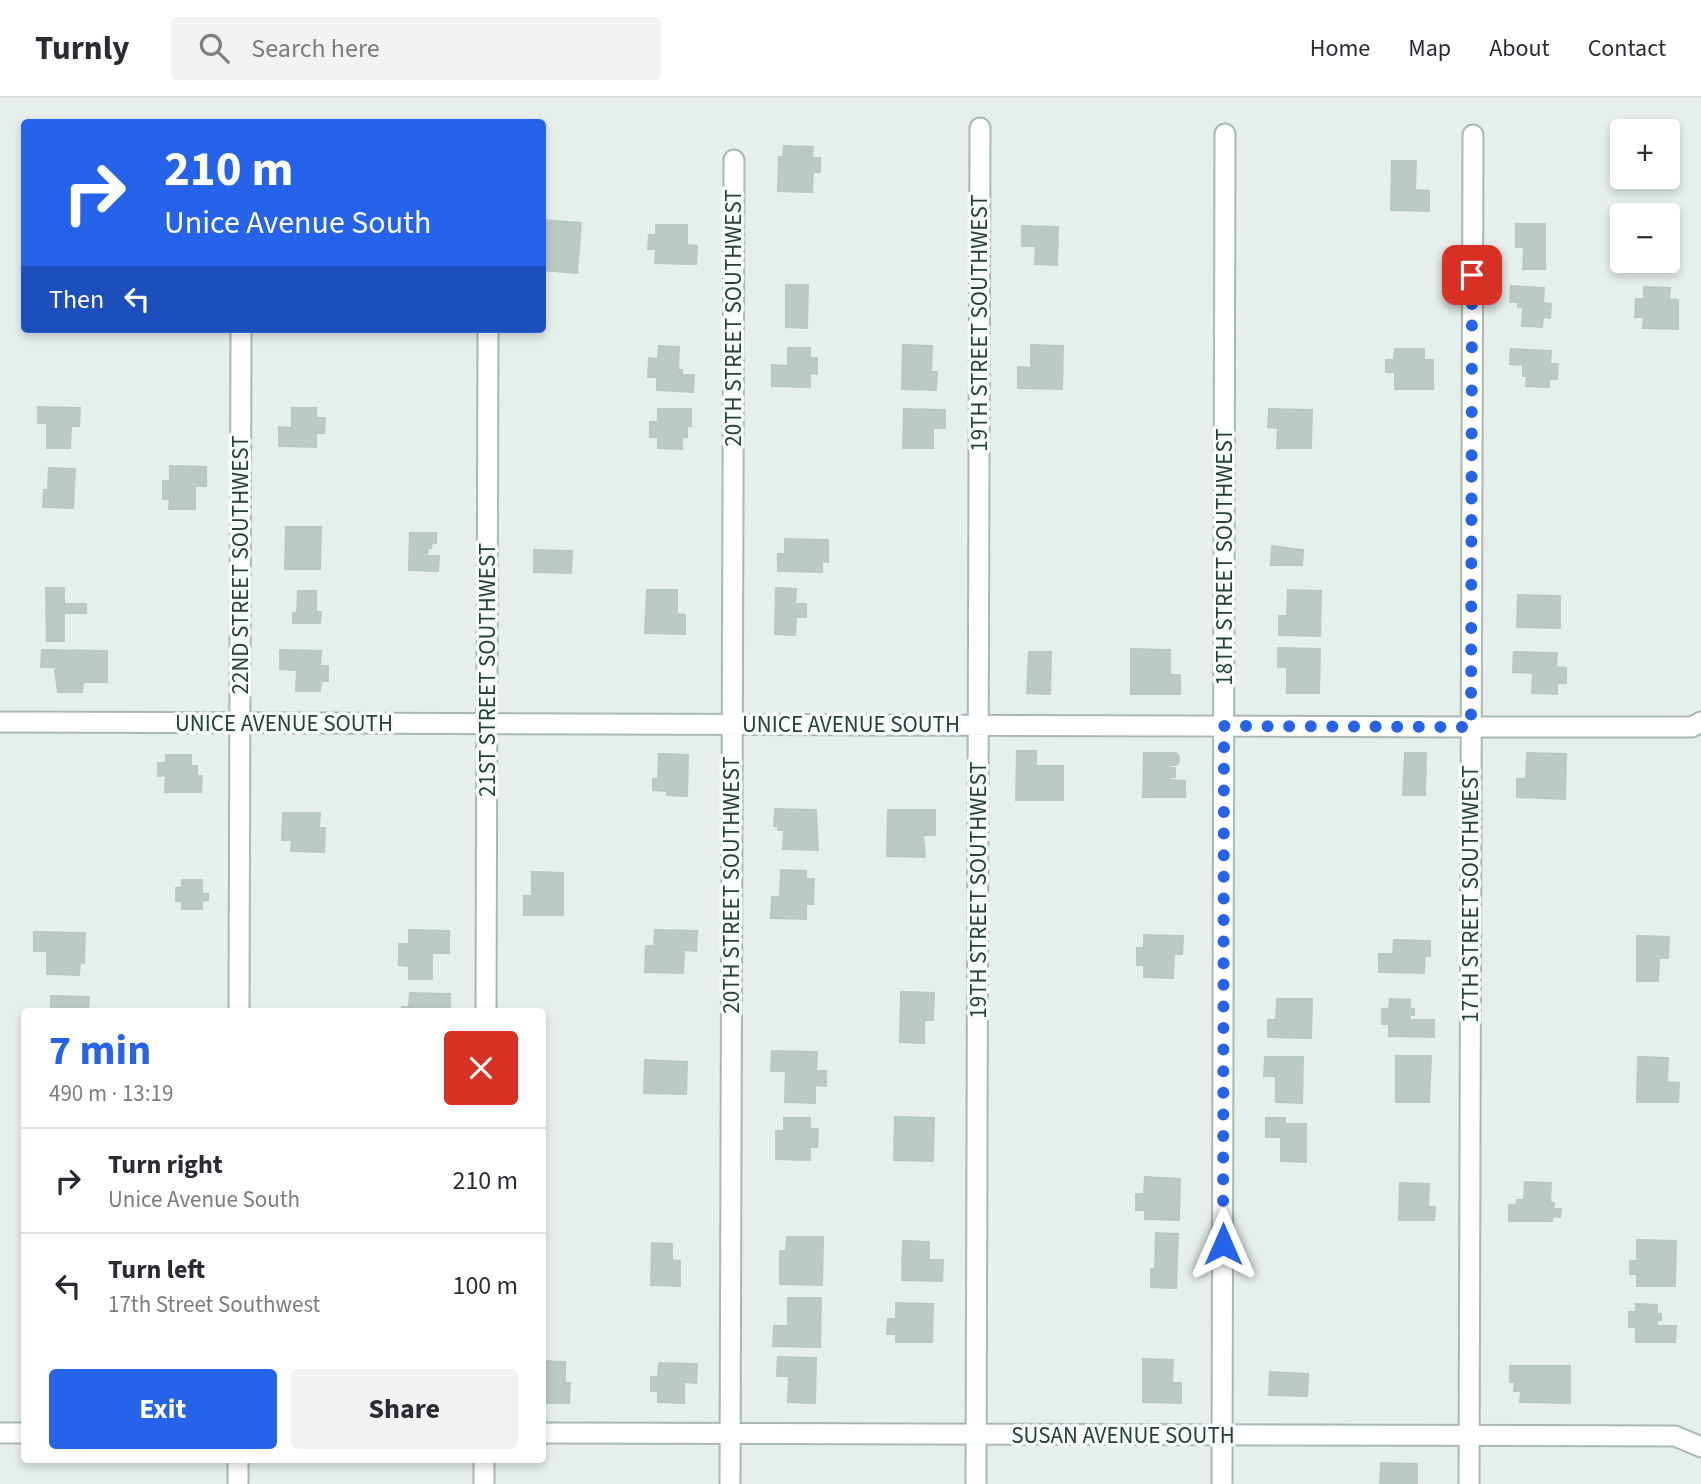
<!DOCTYPE html>
<html lang="en">
<head>
<meta charset="utf-8">
<style>
	body { margin:0; font-family:"Source Sans 3",sans-serif; background:#f2f2f3; color:#2b2b33; height:100vh; display:flex; flex-direction:column; font-size:26px; white-space:nowrap }
	* { box-sizing:border-box; margin:0 }
	p { font-size:23px; color:#7c7c81 }
	.icon { flex:none; width:38px; height:38px; fill:none; stroke:currentColor; stroke-width:2; stroke-linecap:round; stroke-linejoin:round }
	.map { position:relative; flex:1; overflow:hidden }
	.details { position:absolute; left:21px; top:910px; width:525px; height:455px; display:flex; flex-direction:column; background:#fff; border-radius:7px; box-shadow:0 4px 10px #0003 }
	.details>* { flex:none }
	.hud { position:absolute; left:21px; top:21px; width:525px; height:214px; border-radius:7px; box-shadow:0 4px 10px #0003; background:#2563eb; color:#fff; overflow:hidden }
	.controls { position:absolute; left:1610px; top:21px; display:grid; gap:14px }
	.controls a { display:grid; place-items:center; width:70px; height:70px; border-radius:7px; background:#fff; box-shadow:0 4px 10px #0003; font-size:35px }
	.pin { position:absolute; display:grid; place-items:center; width:60px; height:60px; color:#fff; margin:-30px; border-radius:14px; box-shadow:0 4px 10px #0006 }
	.me { position:absolute; width:77px; margin:-38px; rotate:0deg; stroke-linejoin:round; filter:drop-shadow(0 0 5px #0008) }
	.turn { display:flex; align-items:center; gap:24px; height:147px; padding:0 28px; font-size:32px }
	.turn .icon { width:91px; height:91px; stroke-width:2.5 }
	.turn b { display:block; font-size:49px; line-height:60px }
	.then { display:flex; align-items:center; height:66px; padding:0 28px; background:#0003; gap:14px; font-size:26px }
	.round { display:grid; place-items:center; flex:none; width:74px; height:74px; border-radius:7px; background:#f2f2f3 }
	.head { display:flex; align-items:center; justify-content:space-between; height:119px; padding:0 28px }
	h1 { font-size:42px; font-weight:700; line-height:52px; color:#2563eb }
	.action { display:flex; gap:14px; margin-top:auto; padding:14px 28px }
	.action a { flex:1; height:80px; border-radius:7px; background:#2563eb; color:#fff; font-size:28px; font-weight:700; line-height:80px; text-align:center }
	.action a+a { background:#f2f2f3; color:#2b2b33 }
	ul { padding:0; list-style:none }
	li { display:flex; align-items:center; gap:21px; height:105px; padding:0 28px; border-top:2px solid #e1e1e2 }
	li div { flex:1 }
	li b { display:block; font-size:26px }
	li em { font-style:normal }
	header { display:flex; align-items:center; gap:42px; box-sizing:border-box; height:98px; padding:0 35px; background:#fff; border-bottom:2px solid #e1e1e2 }
	header strong { font-size:33px }
	nav { display:flex; gap:38px; margin-inline-start:auto; font-size:24px }
	.search { width:490px; height:63px; background:#f2f2f3; display:flex; align-items:center; gap:18px; box-sizing:border-box; padding:0 24px; border-radius:7px; color:#7c7c81; font-size:26px }
	.map>svg:first-child { display:block }
	.building { fill:#bbcac4; stroke:#b8c9c2; stroke-width:2 }
	.lines { fill:none; stroke-linecap:round; stroke-linejoin:round }
	.street-casing { stroke:#a8b8b2; stroke-width:23 }
	.street { stroke:#fff; stroke-width:19 }
	.route { stroke:#2563eb; stroke-width:12; stroke-dasharray:0 21.6 }
	.labels { text-anchor:middle; stroke-width:7; stroke-linejoin:round; paint-order:stroke }
	.street-label { font-size:23px; fill:#24423a; stroke:#f7fbf9 }
</style>
</head>
<body>
<header>
<strong>Turnly</strong>
<div class="search"><svg class="icon" aria-label="search" viewBox="0 0 24 24"><circle cx="10" cy="10" r="6"/><path d="M15 15l6 6"/></svg>Search here</div>
<nav><a>Home</a><a>Map</a><a>About</a><a>Contact</a></nav>
</header>
<div class="map">
<svg width="1701" height="1386" viewBox="0 0 1701 1386">
	<rect width="100%" height="100%" fill="#e6efeb"/>
	<path class="building" d="M784 48 813 49 812 60H820V74H813L812 94 778 93 779 59H783Z
		M1392 63H1416L1415 92 1429 93V113L1391 112Z
		M542 122 581 125 577 175 542 172Z
		M1516 126H1545V171H1523L1524 149H1516Z
		M656 127H687V147L697 148 696 166 655 165 656 151H648L649 137H656Z
		M1022 128 1058 129 1057 167 1035 166 1036 148H1022Z
		M786 187H808L807 230 786 229Z
		M1511 188 1544 190 1543 205 1551 206 1550 220 1543 219 1542 229 1522 228 1523 209H1518V204H1510Z
		M1644 189 1670 190 1669 201 1678 202V231L1643 230 1644 219H1635L1636 201H1644Z
		M903 247 932 248 931 274H937L936 292 902 291Z
		M1031 247 1063 248 1062 291 1018 290V269L1031 270Z
		M659 248 679 249 678 272H682V277H694L693 294 657 292V279H648L649 260 658 261Z
		M788 250H810V260H817V276L810 275V289L772 288V267L788 268Z
		M1395 251H1424V262H1433V291H1395V274H1386V262H1394Z
		M1511 251 1551 253 1550 266H1558L1557 281H1549V289L1526 288 1527 278H1523V267L1510 266Z
		M38 309 80 310 79 328H71L70 350H47V325H38Z
		M292 310H316V320H325L324 335H316V349L279 348V329L292 330Z
		M658 311H691V328H687V339H682V351L658 350V339H650V324H658Z
		M904 311 945 312V330H933V350H903Z
		M1269 311 1312 312 1311 350H1277L1278 330 1268 329Z
		M170 368 206 369V388H195V411H169L170 401H163V383H170Z
		M49 370 75 371 73 410 43 409 44 392H48Z
		M286 429H321L320 471H285Z
		M410 435H436V445L432 444 431 450H428L427 458H439L438 473 409 472Z
		M785 441 828 442V464L822 463V474L778 473V456H785Z
		M1272 448 1303 452 1302 467H1271Z
		M534 452 572 453 571 475 534 474Z
		M46 490H64V506H86V515H64V543H47Z
		M776 490 796 491 795 506H806V519H796L795 537 775 536Z
		M647 492H677V516L685 517V536L645 535Z
		M1288 492 1321 493 1320 538 1279 537V518H1287Z
		M298 493H316V514H321L320 525H293V515H297Z
		M1518 497 1560 498V530L1517 529Z
		M1278 550 1320 551 1319 595H1287V569H1278Z
		M1131 551 1170 552V577H1180V596H1131Z
		M42 552 107 553V584H83L82 594H58L55 572H58V569H41Z
		M280 552 321 553 320 568H328V583H321L320 593H296L297 572 280 571Z
		M1029 554H1051L1050 596 1027 595Z
		M1514 554 1557 555 1556 569 1566 570V585H1557V596L1532 595 1533 575 1513 574Z
		M1017 653H1036V668H1063V702H1016Z
		M1144 655H1176L1179 658V664L1176 667H1170V670H1175V679H1169L1170 682 1185 683V699H1143Z
		M1405 655H1426L1425 697H1403Z
		M1527 655 1566 656 1565 701 1517 699V681H1526Z
		M659 656 688 657 687 698 667 697V693L653 692V681H658Z
		M166 657H191V668H197V678H202L201 694H165L166 677 158 678V665H166Z
		M775 711 816 712 818 752 783 751 784 732H778V728H774Z
		M888 712H935V737H923L925 759 887 758Z
		M283 715H320L319 730H325L324 754 291 753 292 742H282Z
		M781 772 806 773V781H814L813 806H806V821L771 820 772 799H780Z
		M532 774 563 775V817H524V798H532Z
		M182 782H202V795L208 796V802L202 803V811H182V803H176V790L182 789Z
		M409 832 449 833V855H432V881H409V868L399 867V846H409Z
		M655 832 697 833 696 853 684 852 683 875 645 874 646 848H654Z
		M34 834 85 835 84 865 80 864 79 877 47 876V853H34Z
		M1144 837 1183 838 1182 856H1174L1173 880 1144 879V867H1137V850H1144Z
		M1637 838 1669 839 1668 860H1659L1658 883H1637Z
		M1394 842 1430 843V858H1425L1424 875 1379 874V856H1393Z
		M901 894 934 895 933 922H924V945L900 944Z
		M410 895 450 896V914H402V909H409Z
		M51 898 89 899 88 914H51Z
		M1277 901H1312L1311 940 1268 939V922H1276Z
		M1390 901 1410 902V911H1414V917H1410V922H1434V939L1389 938V926H1382V911H1389Z
		M772 953 817 954 816 973H826V988L815 987V1005L785 1004 786 973H771Z
		M1396 958H1431L1429 1004H1396Z
		M1265 959H1303L1302 1005 1276 1004V978H1264Z
		M1638 959 1668 960 1667 984 1679 985 1678 1004H1637Z
		M645 962 687 964 686 996 644 995Z
		M895 1019 934 1020 933 1063 894 1062Z
		M784 1020H810V1031H818L817 1049H810V1062L776 1061V1033H784Z
		M1266 1020H1285V1026H1306V1064L1281 1063V1039H1266Z
		M1145 1079 1180 1081 1179 1122 1145 1121V1112H1136V1096H1144Z
		M1525 1084 1551 1085 1550 1104 1554 1105 1553 1111H1561L1560 1119 1553 1118 1552 1123H1509V1107H1516L1517 1102H1524Z
		M1400 1085 1429 1086 1428 1109H1435L1434 1122H1399Z
		M1156 1135 1178 1136 1176 1190 1151 1189V1171H1155Z
		M787 1139H823L822 1187 780 1186V1153H786Z
		M1637 1142 1676 1143 1675 1188H1637V1176H1630V1163H1637Z
		M903 1143 929 1144V1162H943L942 1183 902 1182Z
		M652 1145 672 1146V1162L680 1163V1188L651 1187Z
		M788 1200H821L820 1249 773 1248 774 1228H788Z
		M896 1205 933 1206 932 1244H896V1236H887L888 1221H896Z
		M1636 1206 1657 1207V1216H1661V1222H1657V1228H1676L1675 1244H1636V1229H1629V1214H1636Z
		M778 1259 816 1260 815 1305 788 1304 789 1278H777Z
		M1143 1261 1173 1262 1172 1285H1181V1305L1143 1304Z
		M542 1263 565 1264V1285H570L569 1305H542Z
		M659 1265 697 1266 696 1285 684 1284V1305L658 1304V1293H651V1279H658Z
		M1510 1268H1570V1305L1520 1304 1521 1293H1514L1515 1284H1510Z
		M1270 1274 1308 1276 1307 1298 1269 1297Z
		M1381 1365 1417 1366V1386H1380Z"/>
	<g class="lines">
		<defs>
			<path id="street" d="M0 624 1471 629H1692L1701 624
				M239 914 241 231
				M486 914 488 231
				M0 1335H24
				M542 1335 1675 1338 1701 1349
				M238 1362V1386
				M484 1362V1386
				M730 1386 734 62
				M976 1386 980 30
				M1222 1386 1225 36
				M1469 1386 1473 37"/>
		</defs>
		<use href="#street" class="street-casing"/>
		<use href="#street" class="street"/>
	</g>
	<g class="lines">
		<path class="route" d="M1223 1146 1224 628 1471 629 1472 177"/>
	</g>
	<g class="labels">
		<g class="street-label">
			<text transform="translate(733 220) rotate(-90)" y="8">20TH STREET SOUTHWEST</text>
			<text transform="translate(979 225) rotate(-90)" y="8">19TH STREET SOUTHWEST</text>
			<text transform="translate(1224 459) rotate(-90)" y="8">18TH STREET SOUTHWEST</text>
			<text transform="translate(240 467) rotate(-90)" y="8">22ND STREET SOUTHWEST</text>
			<text transform="translate(487 572) rotate(-90)" y="8">21ST STREET SOUTHWEST</text>
			<text x="284" y="633">UNICE AVENUE SOUTH</text>
			<text x="851" y="634">UNICE AVENUE SOUTH</text>
			<text transform="translate(731 787) rotate(-90)" y="8">20TH STREET SOUTHWEST</text>
			<text transform="translate(978 792) rotate(-90)" y="8">19TH STREET SOUTHWEST</text>
			<text transform="translate(1470 796) rotate(-90)" y="8">17TH STREET SOUTHWEST</text>
			<text x="1123" y="1345">SUSAN AVENUE SOUTH</text>
		</g>
	</g>
</svg>
<div class="controls">
<a>+</a>
<a>−</a>
</div>
<div class="pin" style="left:1472px;top:177px;background:#d93025"><svg class="icon" aria-label="arrive" viewBox="0 0 24 24"><path d="M6 21V4h12l-3 4 3 4H6"/></svg></div>
<svg class="me" style="left:1223px;top:1146px" viewBox="-20 -20 40 40"><path d="M0-17L14 15 0 8-14 15z" fill="#2563eb" stroke="#fff" stroke-width="4"/></svg>
<div class="hud">
<div class="turn"><svg class="icon" aria-label="right" viewBox="0 0 24 24"><path d="M7 20v-9h11M14 6l5 5-5 5"/></svg><div><b>210 m</b>Unice Avenue South</div></div>
<div class="then">Then<svg class="icon" aria-label="left" viewBox="0 0 24 24"><path d="M17 20v-9H6M10 6l-5 5 5 5"/></svg></div>
</div>
<section class="details">
<div class="head"><div><h1>7 min</h1><p>490 m · 13:19</p></div><a class="round" style="background:#d93025;color:#fff"><svg class="icon" aria-label="close" viewBox="0 0 24 24"><path d="M6 6l12 12M18 6L6 18"/></svg></a></div>
<ul>
<li><svg class="icon" aria-label="right" viewBox="0 0 24 24"><path d="M7 20v-9h11M14 6l5 5-5 5"/></svg><div><b>Turn right</b><p>Unice Avenue South</p></div><em>210 m</em></li>
<li><svg class="icon" aria-label="left" viewBox="0 0 24 24"><path d="M17 20v-9H6M10 6l-5 5 5 5"/></svg><div><b>Turn left</b><p>17th Street Southwest</p></div><em>100 m</em></li>
</ul>
<div class="action"><a>Exit</a><a>Share</a></div>
</section>
</div>
</body>
</html>
